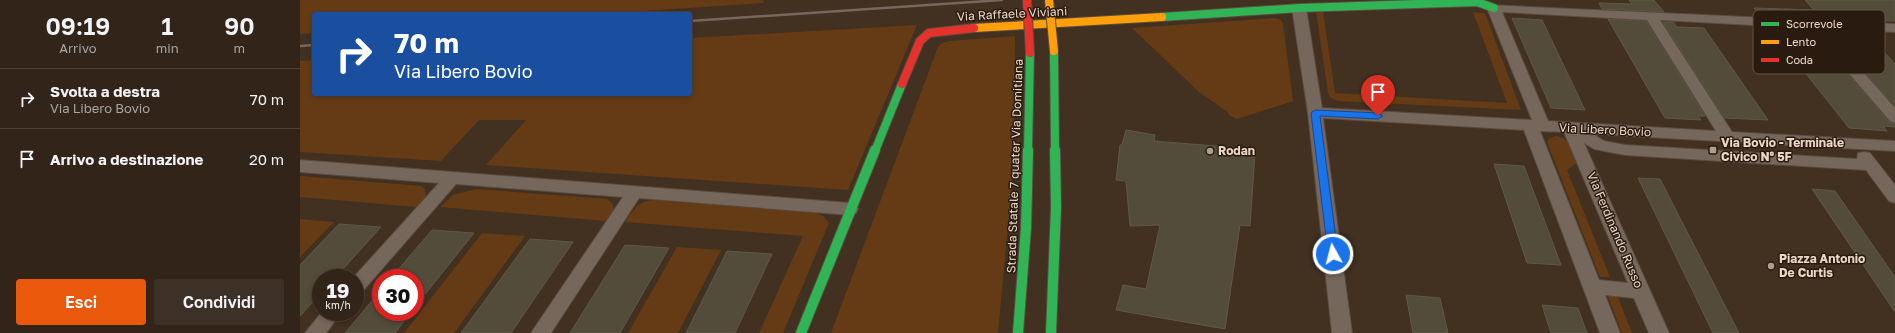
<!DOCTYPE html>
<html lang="it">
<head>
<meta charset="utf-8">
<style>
	body { margin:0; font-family:"Golos Text",sans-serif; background:#3d3026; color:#f1f3f6; height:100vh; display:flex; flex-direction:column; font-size:15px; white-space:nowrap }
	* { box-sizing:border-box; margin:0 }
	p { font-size:13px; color:#a8a4a2 }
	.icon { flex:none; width:22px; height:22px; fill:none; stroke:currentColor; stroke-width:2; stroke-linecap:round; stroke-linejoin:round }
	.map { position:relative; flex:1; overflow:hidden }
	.sheet { display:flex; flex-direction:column; background:#322419; width:300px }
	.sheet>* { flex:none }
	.guide { position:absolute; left:12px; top:12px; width:380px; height:84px; border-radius:4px; box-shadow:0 2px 6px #0003,0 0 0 1px #4d4138; background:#1a4fa0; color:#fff; overflow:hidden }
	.speed { position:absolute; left:12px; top:269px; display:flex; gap:8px; font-size:20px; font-weight:700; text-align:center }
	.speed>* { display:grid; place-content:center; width:52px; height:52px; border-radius:50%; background:#322419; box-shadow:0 2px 6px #0003,0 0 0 1px #4d4138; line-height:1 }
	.speed small { font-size:10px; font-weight:400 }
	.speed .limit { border:6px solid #d22; background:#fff; color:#111 }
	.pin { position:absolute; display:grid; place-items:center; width:34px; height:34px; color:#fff; margin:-41px -17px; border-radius:50% 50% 50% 0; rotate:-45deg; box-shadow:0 0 4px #0007 }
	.pin .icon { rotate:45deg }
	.me { position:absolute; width:44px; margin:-22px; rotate:353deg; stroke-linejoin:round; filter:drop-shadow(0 0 3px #0008) }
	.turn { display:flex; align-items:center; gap:14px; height:84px; padding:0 16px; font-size:18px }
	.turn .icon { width:52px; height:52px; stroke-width:2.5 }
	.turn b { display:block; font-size:28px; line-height:34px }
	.eta { display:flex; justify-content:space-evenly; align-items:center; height:68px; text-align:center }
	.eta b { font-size:24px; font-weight:600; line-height:28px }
	.primary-button { display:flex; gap:8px; margin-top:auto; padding:8px 16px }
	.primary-button a { flex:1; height:46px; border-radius:4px; background:#ea580c; color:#fff; font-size:16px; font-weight:600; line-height:46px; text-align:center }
	.primary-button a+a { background:#3d3026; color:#f1f3f6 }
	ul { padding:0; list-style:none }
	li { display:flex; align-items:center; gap:12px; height:60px; padding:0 16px; border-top:1px solid #4d4138 }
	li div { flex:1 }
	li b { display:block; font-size:15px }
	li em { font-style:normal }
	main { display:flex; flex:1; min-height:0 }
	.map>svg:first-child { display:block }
	.green { fill:#653b15 }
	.building { fill:#534c3a; stroke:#5e5849 }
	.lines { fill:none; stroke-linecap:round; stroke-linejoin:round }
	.street-casing { stroke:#594b3f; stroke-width:2 }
	.fast-far1-casing { stroke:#594b3f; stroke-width:10 }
	.fast-casing { stroke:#594b3f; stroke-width:12 }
	.slow-casing { stroke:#594b3f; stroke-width:10 }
	.jam-casing { stroke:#594b3f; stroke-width:10 }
	.street { fill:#76675c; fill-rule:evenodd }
	.fast-far1 { stroke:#30b455; stroke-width:8 }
	.fast { stroke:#30b455; stroke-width:10 }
	.slow { stroke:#ff9f0a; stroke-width:8 }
	.jam { stroke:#e5322d; stroke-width:8 }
	.rail { stroke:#75675c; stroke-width:2.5 }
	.slow-bridge-casing { stroke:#594b3f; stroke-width:10; stroke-linecap:butt }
	.jam-bridge-casing { stroke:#594b3f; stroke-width:10; stroke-linecap:butt }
	.slow-bridge { stroke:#ff9f0a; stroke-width:8 }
	.jam-bridge { stroke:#e5322d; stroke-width:8 }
	.route { fill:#1a73e8; stroke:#114b97 }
	.poi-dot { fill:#b09d8e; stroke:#2a1b10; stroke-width:1.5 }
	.labels { text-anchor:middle; stroke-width:3; stroke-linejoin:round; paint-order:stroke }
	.street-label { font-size:12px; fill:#ebd7c8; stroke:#2a1b10 }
	.poi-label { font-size:12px; font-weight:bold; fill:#ebd7c8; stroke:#2a1b10; text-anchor:start }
	.key { fill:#2a1b10; stroke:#645347; stroke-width:1 }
	.key-label { font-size:11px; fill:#ebd7c8 }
</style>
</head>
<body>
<main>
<section class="sheet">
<div class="eta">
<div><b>09:19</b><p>Arrivo</p></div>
<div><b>1</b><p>min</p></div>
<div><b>90</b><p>m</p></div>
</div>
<ul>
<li><svg class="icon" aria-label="right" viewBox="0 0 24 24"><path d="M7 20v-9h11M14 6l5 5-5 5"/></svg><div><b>Svolta a destra</b><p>Via Libero Bovio</p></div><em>70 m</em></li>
<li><svg class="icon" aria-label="arrive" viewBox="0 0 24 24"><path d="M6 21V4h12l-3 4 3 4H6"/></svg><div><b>Arrivo a destinazione</b></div><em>20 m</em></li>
</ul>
<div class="primary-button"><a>Esci</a><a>Condividi</a></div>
</section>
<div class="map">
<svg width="1595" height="333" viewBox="0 0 1595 333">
	<rect width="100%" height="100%" fill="#423021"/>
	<path class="green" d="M0 0H463L464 3 298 14H14V33L0 34Z
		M1016 11H1023L1035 93 1207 103 1173 12 1185 13 1221 110 1038 101 1031 98 1028 93Z
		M975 18 981 20 983 23 993 101 937 119 929 115 928 112 900 93 832 28Z
		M617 25 548 190 186 165 226 120H179L141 161 0 152V61L14 60V94H390V38Z
		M715 36 713 170 698 333H531L638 47 642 43 649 41Z
		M1256 136C1271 139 1273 150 1278 162L1267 170 1310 277H1300L1247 142 1249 139Z
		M0 176 121 186 125 189 126 196 116 207 0 197Z
		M176 189 307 199 312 203 314 209 306 221 140 207 153 195Z
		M353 200 516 213 523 216 529 223 483 333H459L503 236 325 222C332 211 339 201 353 200Z
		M0 219 34 222 0 257Z
		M182 233 225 236 154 333H104Z
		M377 247 421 250 378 333H328Z
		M1307 294 1317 295 1332 333H1322Z"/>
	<path class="building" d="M1329 0H1354L1364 12 1302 9 1299 3 1332 4Z
		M1505 0H1595V21L1461 16 1454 8 1514 10Z
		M1212 18 1242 20 1285 110 1251 108Z
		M1308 19 1346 21 1405 116H1398L1401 120 1365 118Z
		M1363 22H1373L1377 27 1404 28 1468 120 1424 118Z
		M1469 27 1509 29 1589 122 1595 124V127L1583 126 1587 131 1549 128Z
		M1528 31 1566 32 1595 64V106Z
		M826 130 855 135 854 141 940 148V151L955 153 950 226 940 225 925 329 816 310 823 285 846 289 860 225 830 226 826 181 816 180 820 145H822Z
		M1194 164 1224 166 1261 265 1227 263Z
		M1338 178 1360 179 1439 333H1413Z
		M1512 189 1535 191 1595 277V312Z
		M39 224 81 227 35 278H21V293L0 316V265Z
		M132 230 174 233 115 307V278H91Z
		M230 239 273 242 211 333H161Z
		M325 245 369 248 320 333H270Z
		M427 251 472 254 435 333H386Z
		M81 290V312H111L95 333H45Z
		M1106 295 1140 298 1148 333H1113Z
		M1242 305 1278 308 1287 333H1251Z"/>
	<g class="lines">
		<defs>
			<path id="street" d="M999 4 1006 8 1022 108 1232 120 1187 8 1189 5 1595 24V32L1525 29 1595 108V123L1590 121 1510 28 1360 20 1432 132 1595 141V151L1293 134 1304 141 1325 145 1557 159 1558 153 1564 152 1570 153 1595 185V203L1589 201 1566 170 1325 155 1294 149 1284 143 1369 333H1349L1334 298 1305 295 1320 333H1300L1224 130 1023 118 1052 333H1032L1008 113 992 8ZM1202 12 1347 20 1416 131 1248 121ZM1240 131 1264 132 1328 283 1299 280Z
				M0 160 550 203 556 205 558 209 556 213 550 215 339 198 251 333H231L323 197 156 184 61 293 55 295V278H53L139 183 0 172Z
				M22 312H42L26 333H5Z"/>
			<path id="fast-far1" d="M862 17 999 8 1177 2 1194 8
				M754 51 755 151
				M575 151 602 84
				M728 151 730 53"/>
			<path id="fast" d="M501 333 575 150
				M718 333 726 228 728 150
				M751 333 756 207 755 150"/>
			<path id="slow" d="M674 28 862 17"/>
			<path id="jam" d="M602 84 620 41 629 33 674 28"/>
		</defs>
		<use href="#street" class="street-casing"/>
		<use href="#fast-far1" class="fast-far1-casing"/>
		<use href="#fast" class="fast-casing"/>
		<use href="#slow" class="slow-casing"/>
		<use href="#jam" class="jam-casing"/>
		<use href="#street" class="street"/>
		<use href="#fast-far1" class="fast-far1"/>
		<use href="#fast" class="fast"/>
		<use href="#slow" class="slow"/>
		<use href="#jam" class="jam"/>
		<path class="rail" d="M390 21 702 0
			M0 46 14 45"/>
		<defs>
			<path id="slow-bridge" d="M749 0 754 51"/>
			<path id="jam-bridge" d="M727 0 730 53"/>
		</defs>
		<use href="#slow-bridge" class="slow-bridge-casing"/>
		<use href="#jam-bridge" class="jam-bridge-casing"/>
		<use href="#slow-bridge" class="slow-bridge"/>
		<use href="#jam-bridge" class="jam-bridge"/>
	</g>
	<path class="route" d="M1015 110 1078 113 1083 116 1078 119 1020 116 1038 254 1033 258 1028 254 1011 113Z"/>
	<g class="poi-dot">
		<rect x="1409" y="146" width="8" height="8" rx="2"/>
		<circle cx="910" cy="151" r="4"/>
		<circle cx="1471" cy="266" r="4"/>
	</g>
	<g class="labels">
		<g class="street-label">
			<text transform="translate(712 14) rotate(-3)" y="4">Via Raffaele Viviani</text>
			<text transform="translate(1305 130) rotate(3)" y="4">Via Libero Bovio</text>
			<text transform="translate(715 166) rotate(-88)" y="4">Strada Statale 7 quater Via Domitiana</text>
			<text transform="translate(1315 230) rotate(67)" y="4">Via Ferdinando Russo</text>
		</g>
		<g class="poi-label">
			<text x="1421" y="147">Via Bovio - Terminale<tspan x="1421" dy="14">Civico N° 5F</tspan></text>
			<text x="918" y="155">Rodan</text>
			<text x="1479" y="263">Piazza Antonio<tspan x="1479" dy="14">De Curtis</tspan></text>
		</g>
	</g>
	<rect x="1453" y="10" width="132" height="64" rx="6" class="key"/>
	<rect x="1461" y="22" width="18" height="4" fill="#30b455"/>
	<rect x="1461" y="40" width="18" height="4" fill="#ff9f0a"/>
	<rect x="1461" y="58" width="18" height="4" fill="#e5322d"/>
	<g class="key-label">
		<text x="1486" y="28">Scorrevole</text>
		<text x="1486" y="46">Lento</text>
		<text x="1486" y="64">Coda</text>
	</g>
</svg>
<div class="speed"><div>19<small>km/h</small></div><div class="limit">30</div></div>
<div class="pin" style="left:1078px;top:116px;background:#d93025"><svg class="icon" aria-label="arrive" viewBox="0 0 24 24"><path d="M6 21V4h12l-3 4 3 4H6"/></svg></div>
<svg class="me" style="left:1033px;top:254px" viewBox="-20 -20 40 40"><circle r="17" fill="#1a73e8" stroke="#fff" stroke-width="3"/><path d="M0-11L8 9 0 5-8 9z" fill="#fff"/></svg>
<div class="guide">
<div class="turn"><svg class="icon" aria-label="right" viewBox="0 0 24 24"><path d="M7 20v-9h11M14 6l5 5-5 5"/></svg><div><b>70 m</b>Via Libero Bovio</div></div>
</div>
</div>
</main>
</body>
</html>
